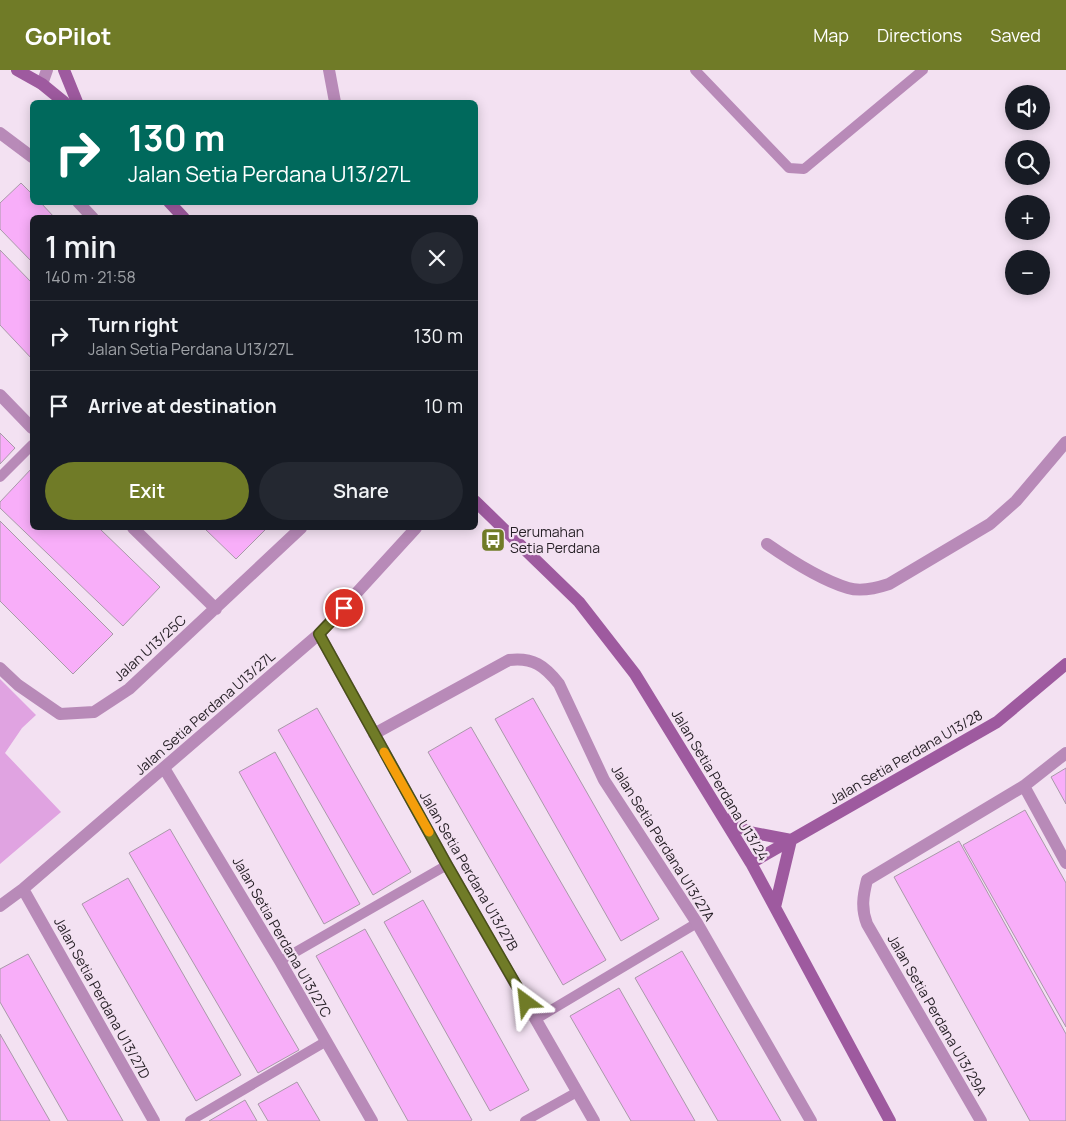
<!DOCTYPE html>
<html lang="en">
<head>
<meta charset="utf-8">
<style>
	body { margin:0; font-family:Manrope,sans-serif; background:#242831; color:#f1f3f6; height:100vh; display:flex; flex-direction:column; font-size:19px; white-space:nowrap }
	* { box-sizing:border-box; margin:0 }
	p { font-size:16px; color:#9ea1a6 }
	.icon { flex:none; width:28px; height:28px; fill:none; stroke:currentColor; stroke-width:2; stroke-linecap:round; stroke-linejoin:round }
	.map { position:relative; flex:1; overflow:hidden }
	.details { position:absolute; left:30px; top:145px; width:448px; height:315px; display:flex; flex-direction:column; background:#171b24; border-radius:8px; box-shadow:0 2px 12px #0003 }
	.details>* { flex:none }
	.guide { position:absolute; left:30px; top:30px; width:448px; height:105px; border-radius:8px; box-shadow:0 2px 12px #0003; background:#00695c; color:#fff; overflow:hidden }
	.tools { position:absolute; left:1005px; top:15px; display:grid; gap:10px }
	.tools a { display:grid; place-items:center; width:45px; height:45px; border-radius:50%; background:#171b24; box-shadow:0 2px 12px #0003; font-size:25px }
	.pin { position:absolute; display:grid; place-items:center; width:42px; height:42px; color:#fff; margin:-21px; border:2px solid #fff; border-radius:50%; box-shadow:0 1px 5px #0007 }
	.me { position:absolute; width:55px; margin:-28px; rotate:330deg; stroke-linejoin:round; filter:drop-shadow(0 0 4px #0008) }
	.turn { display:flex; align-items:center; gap:18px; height:105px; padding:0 15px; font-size:22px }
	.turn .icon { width:65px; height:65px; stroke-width:2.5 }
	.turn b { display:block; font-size:35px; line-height:42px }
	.round { display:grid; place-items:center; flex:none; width:52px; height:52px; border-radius:26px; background:#242831 }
	.headline { display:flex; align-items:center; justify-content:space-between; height:85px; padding:0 15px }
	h1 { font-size:30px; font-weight:600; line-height:38px }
	.action { display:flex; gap:10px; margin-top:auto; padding:10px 15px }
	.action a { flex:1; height:58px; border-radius:30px; background:#707b27; color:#fff; font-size:20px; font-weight:600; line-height:58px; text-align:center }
	.action a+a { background:#242831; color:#f1f3f6 }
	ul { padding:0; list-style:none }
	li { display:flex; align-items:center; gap:15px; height:70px; padding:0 15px; border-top:1px solid #363941 }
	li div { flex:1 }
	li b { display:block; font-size:19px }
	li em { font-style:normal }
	header { display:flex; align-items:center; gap:30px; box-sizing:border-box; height:70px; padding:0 25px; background:#707b27; color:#fff }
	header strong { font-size:24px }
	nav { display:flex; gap:28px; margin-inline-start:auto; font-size:18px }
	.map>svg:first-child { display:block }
	.green { fill:#e0a3e1 }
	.building { fill:#f8aef9; stroke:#a999a9 }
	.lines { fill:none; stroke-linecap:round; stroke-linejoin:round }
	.lane { stroke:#b88ab8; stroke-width:10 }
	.street { stroke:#b88ab8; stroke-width:12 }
	.secondary { stroke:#9e5a9f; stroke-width:12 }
	.route-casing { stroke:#495019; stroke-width:12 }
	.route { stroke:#707b27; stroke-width:9 }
	.slow { stroke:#f59e0b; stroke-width:9 }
	.labels { text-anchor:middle; stroke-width:4.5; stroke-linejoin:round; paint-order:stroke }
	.poi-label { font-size:14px; fill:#251f25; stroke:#f3e1f2; text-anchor:start }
	.street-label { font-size:14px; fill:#251f25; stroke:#f3e1f2 }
</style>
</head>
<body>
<header>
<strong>GoPilot</strong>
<nav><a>Map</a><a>Directions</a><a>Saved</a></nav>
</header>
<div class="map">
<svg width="1066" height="1051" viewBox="0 0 1066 1051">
	<rect width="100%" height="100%" fill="#f3e1f2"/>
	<path class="green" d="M0 609 36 645 22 658 5 683 61 742 0 794Z"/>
	<path class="building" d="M21 113 32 124V132H40L55 148H32V192L0 159V133Z
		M0 180 32 213V289L0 255Z
		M0 363 15 378 0 394Z
		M32 398V458H99L160 517 123 556 0 438V432Z
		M0 451 113 564 73 604 0 531Z
		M204 458H267L236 489Z
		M533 628 659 849 621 871 495 649Z
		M317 638 411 802 373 825 278 660Z
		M471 657 606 890 563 915 428 682Z
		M275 682 360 834 324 854 239 702Z
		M1066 698V734L1051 707Z
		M1025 740 1066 813V957L963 775Z
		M170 759 299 980 258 1003 129 783Z
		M959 771 1066 964V1051H1030L894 807Z
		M128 808 241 1005 196 1031 82 834Z
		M423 830 529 1020 490 1041 384 852Z
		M365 859 472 1050 470 1051H408L316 886Z
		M682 881 781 1051H718L635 908Z
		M28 884 123 1051H68L0 932V899Z
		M619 918 695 1051H631L570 946Z
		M0 964 50 1051H0Z
		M297 1012 320 1051H268L258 1034Z
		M245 1030 257 1051H209Z"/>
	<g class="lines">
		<path class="lane" d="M695 0 789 98 804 99 923 0
			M0 407 32 375
			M280 891 447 795
			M536 949 697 853
			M190 1051 325 972
			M525 1051 577 1022"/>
		<path class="street" d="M329 0 335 32
			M42 14 47 0
			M0 63 32 87
			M78 132 93 148
			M0 325 32 358
			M133 458 216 539
			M767 474C790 490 821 510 848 518 861 522 877 518 889 514L990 454 1016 431 1066 372
			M319 564 447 795 594 1051
			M0 598 18 615 60 644 94 642 129 619 301 458
			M374 664 509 590C533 587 545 596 559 614L604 710 697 853 811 1051
			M164 698 280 891 372 1051
			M1024 716 1066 793
			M23 819 154 1051
			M0 836 23 819 319 564 416 458
			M981 1051 867 854C861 838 863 826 867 810L1024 716 1066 683"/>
		<path class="secondary" d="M17 0 42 14 64 32
			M64 0 77 32
			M169 132 184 148
			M475 431 579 532 635 604 751 793 890 1051
			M726 749 749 762 791 770
			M751 793 997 652 1066 594
			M775 837 791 770"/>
	</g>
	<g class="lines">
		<defs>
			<path id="route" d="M344 538 319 564 447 795 526 932"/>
		</defs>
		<use href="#route" class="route-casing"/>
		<use href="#route" class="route"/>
		<path class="slow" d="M384 682 429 762"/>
	</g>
	<defs>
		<symbol id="bus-square" viewBox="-11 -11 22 22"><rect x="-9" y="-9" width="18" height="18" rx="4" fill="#707b27" stroke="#f3e1f2"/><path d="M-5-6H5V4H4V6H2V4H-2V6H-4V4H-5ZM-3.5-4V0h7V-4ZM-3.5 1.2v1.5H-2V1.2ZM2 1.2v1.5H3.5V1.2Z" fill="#fff"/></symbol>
	</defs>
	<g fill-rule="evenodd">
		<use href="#bus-square" x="479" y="456" width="28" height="28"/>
	</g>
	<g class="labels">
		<g class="poi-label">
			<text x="510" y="467">Perumahan<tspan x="510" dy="16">Setia Perdana</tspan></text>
		</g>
		<g class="street-label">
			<text transform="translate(150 578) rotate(-42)" y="5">Jalan U13/25C</text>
			<text transform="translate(205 643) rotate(-41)" y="5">Jalan Setia Perdana U13/27L</text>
			<text transform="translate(906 687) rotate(-30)" y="5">Jalan Setia Perdana U13/28</text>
			<text transform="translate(720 715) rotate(59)" y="5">Jalan Setia Perdana U13/24</text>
			<text transform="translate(663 773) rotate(58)" y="5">Jalan Setia Perdana U13/27A</text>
			<text transform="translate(469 801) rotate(60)" y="5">Jalan Setia Perdana U13/27B</text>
			<text transform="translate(282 867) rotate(60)" y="5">Jalan Setia Perdana U13/27C</text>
			<text transform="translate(102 928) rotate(61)" y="5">Jalan Setia Perdana U13/27D</text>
			<text transform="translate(937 945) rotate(60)" y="5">Jalan Setia Perdana U13/29A</text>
		</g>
	</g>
</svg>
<div class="tools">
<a><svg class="icon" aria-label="sound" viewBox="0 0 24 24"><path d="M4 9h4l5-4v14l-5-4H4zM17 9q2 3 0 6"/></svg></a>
<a><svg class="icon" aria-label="search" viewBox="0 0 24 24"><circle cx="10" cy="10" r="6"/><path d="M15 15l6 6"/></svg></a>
<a>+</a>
<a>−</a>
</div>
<div class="pin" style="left:344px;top:538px;background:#d93025"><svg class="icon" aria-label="arrive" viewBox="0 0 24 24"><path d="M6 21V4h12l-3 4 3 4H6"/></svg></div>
<svg class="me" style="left:526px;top:932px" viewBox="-20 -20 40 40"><path d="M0-17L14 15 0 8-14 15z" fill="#707b27" stroke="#fff" stroke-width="4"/></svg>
<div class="guide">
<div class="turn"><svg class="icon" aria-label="right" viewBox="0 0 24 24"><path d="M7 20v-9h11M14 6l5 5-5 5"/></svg><div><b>130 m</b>Jalan Setia Perdana U13/27L</div></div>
</div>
<section class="details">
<div class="headline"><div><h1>1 min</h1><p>140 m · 21:58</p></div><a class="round"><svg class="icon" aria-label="close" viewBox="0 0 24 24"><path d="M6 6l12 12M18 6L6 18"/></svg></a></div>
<ul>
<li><svg class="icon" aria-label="right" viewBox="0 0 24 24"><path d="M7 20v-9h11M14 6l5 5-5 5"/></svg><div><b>Turn right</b><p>Jalan Setia Perdana U13/27L</p></div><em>130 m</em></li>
<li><svg class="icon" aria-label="arrive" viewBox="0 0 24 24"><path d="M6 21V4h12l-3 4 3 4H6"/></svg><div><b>Arrive at destination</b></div><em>10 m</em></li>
</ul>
<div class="action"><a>Exit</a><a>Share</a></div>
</section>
</div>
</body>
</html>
